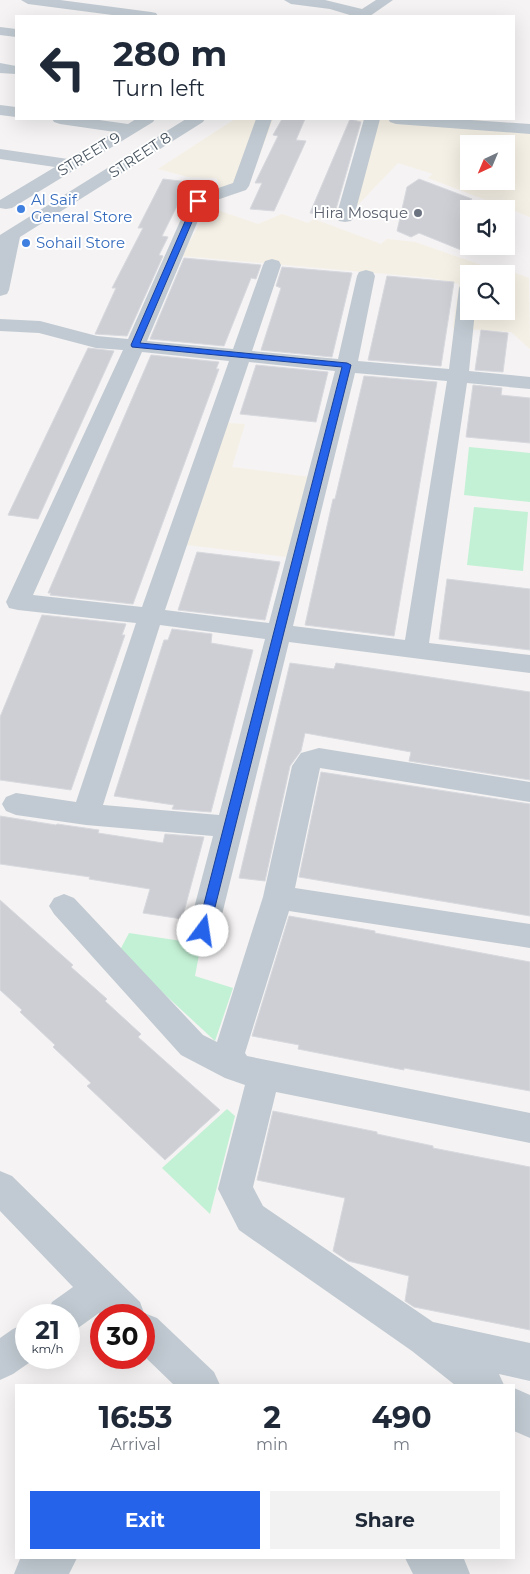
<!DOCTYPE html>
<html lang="en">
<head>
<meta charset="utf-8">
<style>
	body { margin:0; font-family:Montserrat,sans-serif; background:#f2f2f3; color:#1f2937; height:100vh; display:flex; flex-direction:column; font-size:19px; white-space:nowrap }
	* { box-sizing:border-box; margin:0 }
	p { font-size:16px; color:#747a83 }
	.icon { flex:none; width:28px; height:28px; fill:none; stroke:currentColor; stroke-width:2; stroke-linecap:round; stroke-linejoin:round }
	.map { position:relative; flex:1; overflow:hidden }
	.side { position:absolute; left:15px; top:1384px; width:500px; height:175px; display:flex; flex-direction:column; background:#fff; border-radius:0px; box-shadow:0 5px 20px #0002 }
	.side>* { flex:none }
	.top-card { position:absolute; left:15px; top:15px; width:500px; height:105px; border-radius:0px; box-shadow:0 5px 20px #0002; background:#fff; color:#1f2937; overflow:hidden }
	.needle { width:32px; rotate:224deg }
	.buttons { position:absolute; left:460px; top:135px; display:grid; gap:10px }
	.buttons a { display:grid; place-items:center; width:55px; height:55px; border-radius:0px; background:#fff; box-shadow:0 5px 20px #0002; font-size:25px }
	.speed { position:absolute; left:15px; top:1304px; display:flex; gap:10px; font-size:25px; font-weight:700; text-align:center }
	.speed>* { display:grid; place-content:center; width:65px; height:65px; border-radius:50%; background:#fff; box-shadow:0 5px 20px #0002; line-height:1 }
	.speed small { font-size:12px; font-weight:400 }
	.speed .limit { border:8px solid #d22; background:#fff; color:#111 }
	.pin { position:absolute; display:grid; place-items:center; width:42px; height:42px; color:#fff; margin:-21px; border-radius:10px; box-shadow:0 2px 8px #0006 }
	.me { position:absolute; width:55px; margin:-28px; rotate:14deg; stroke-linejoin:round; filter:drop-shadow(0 0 4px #0008) }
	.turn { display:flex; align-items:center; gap:18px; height:105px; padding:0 15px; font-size:22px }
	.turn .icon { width:65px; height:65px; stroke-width:2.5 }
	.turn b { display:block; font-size:35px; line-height:42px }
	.eta { display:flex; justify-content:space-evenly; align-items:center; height:85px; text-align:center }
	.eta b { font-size:30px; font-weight:700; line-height:35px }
	.action { display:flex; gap:10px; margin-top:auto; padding:10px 15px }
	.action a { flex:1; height:58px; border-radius:0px; background:#2563eb; color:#fff; font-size:20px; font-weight:700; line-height:58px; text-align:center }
	.action a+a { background:#f2f2f3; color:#1f2937 }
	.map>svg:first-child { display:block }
	.green { fill:#c3f1d5 }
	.sand { fill:#f5f0e5; fill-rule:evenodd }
	.building { fill:#cdcfd5; stroke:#d7d9de }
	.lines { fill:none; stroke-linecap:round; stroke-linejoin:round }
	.minor { fill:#c1cad2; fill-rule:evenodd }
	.route { fill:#2563eb; stroke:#184099 }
	.shop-dot { fill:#3f7fe0; stroke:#fff; stroke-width:2 }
	.worship-dot { fill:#6b7280; stroke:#fff; stroke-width:2 }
	.labels { text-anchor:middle; stroke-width:4; stroke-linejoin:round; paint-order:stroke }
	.far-street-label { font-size:15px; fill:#4a5661; stroke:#fff }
	.far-shop-label { font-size:15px; fill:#366cbe; stroke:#fff; text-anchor:start }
	.far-worship-label { font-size:15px; fill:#5b616d; stroke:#fff; text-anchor:end }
</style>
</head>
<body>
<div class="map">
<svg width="530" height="1574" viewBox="0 0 530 1574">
	<rect width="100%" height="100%" fill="#f5f3f3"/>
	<path class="green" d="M469 447 530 453V502L464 495Z
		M474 507 528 512 523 571 467 565Z
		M129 933 201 944 195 976 233 988 215 1041 119 952Z
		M227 1109 235 1116 210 1214 162 1168Z"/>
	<path class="sand" d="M235 119H273L248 186 221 199 217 178 188 177 158 169Z
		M340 119H481L480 128 530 133V217L428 178 433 174 398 163 354 209 366 121ZM469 144H506V181H469Z
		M214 209 258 224 282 214 308 223 314 219 381 244 387 239 415 242 481 265 495 266 529 278 530 349 511 332 453 328 459 284 432 278 182 256 199 225ZM469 274H506V311H469Z
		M228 423 245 424 232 467 310 477 287 557 187 545Z"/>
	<path class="building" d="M282 119H305L296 140 306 141 274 211 250 209 262 183H255L278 136 273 135Z
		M350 119 361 122 334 216 310 213Z
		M163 179 189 182 162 236 168 237 159 255 163 256 127 336 95 334 116 288H112L143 228H138Z
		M419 179 472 199 467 202 469 245 462 244 461 250 419 233 411 237 397 231 407 187Z
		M184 258 261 265 256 279 251 278 224 346 150 339Z
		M282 267 352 273 332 357 261 350 281 288 276 286Z
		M387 276 454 282 441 366 368 360Z
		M481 330 508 333 503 372 475 370Z
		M88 348 114 351 38 519 8 515Z
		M151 355 219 362 216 369H219L133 604 50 595 51 593H48Z
		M256 365 328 372 316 422 240 414Z
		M364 376 437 382 394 636 305 625 333 499H335Z
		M473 385 502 388 501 395 530 398V443L466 437Z
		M197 552 280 562 265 620 178 610Z
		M447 579 530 589V650L439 639Z
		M42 615 126 624 122 635H125L71 790 0 780V717Z
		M172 629 212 634 211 643 253 650 211 812 172 809 174 805 114 796 164 640H168Z
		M290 663 334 669 336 663 530 692V780L409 761 411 752 305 733 301 751 290 766 265 881 239 878Z
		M321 772 530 804V916L299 877Z
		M0 816 56 825 57 824 99 830 98 833 163 843 165 834 204 837 182 919 143 913 150 889 89 879 90 877 0 864Z
		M0 900 73 965 71 967 107 999 105 1001 141 1034 138 1037 220 1110 165 1160 87 1086 91 1083 53 1047 55 1045 20 1012 22 1010 0 990Z
		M289 916 375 931V933L530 962V1091L404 1068V1070L298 1049 299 1045 252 1036Z
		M273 1111 377 1132V1134L433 1146V1148L530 1167V1330L414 1307 405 1301 409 1276 348 1261 333 1251 345 1198 257 1180Z"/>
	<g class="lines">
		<path class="minor" d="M21 0H60L151 12 156 13 158 16H120L28 4Z
			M284 0H325L362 9 376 0H393L370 16H353L330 9 291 4Z
			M0 27 16 29V37L0 35Z
			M0 63 16 66V74L0 73Z
			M0 105 16 107V117L0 115Z
			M52 119H92L128 124 136 119H155L153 122 12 208 6 209 0 208V200L55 167 0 159V149L68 159 115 132 60 124 54 122Z
			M186 119H205L203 122 20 237 9 290 7 294 0 296V235Z
			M256 119H272L249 186 246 190 205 204 147 341 233 349 263 265 265 261 272 259 279 261 281 265 252 351 338 359 357 276 359 272 366 270 373 272 375 276 358 361 449 369 459 288 461 284 469 283V311H475L469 371 530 377V389L467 383 429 643 530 655V673L289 642 218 931 214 940 203 943 192 940 188 931 213 836 86 825 16 815 6 811 2 804 6 797 16 793 76 802 136 623 18 610 9 608 6 602 123 350 96 348 39 333 0 331V319L40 321 97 336 128 339 189 201 192 197 233 183ZM142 352 229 361 142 607 33 595ZM249 362 335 371 269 623 165 610ZM355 373 447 381 405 640 293 626ZM160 625 265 639 219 815 103 805Z
			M364 119H380L354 217 351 221 345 222 339 221 336 217Z
			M388 119H457L530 124V134L396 124 390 122Z
			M319 748 530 782V802L320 768 295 888 530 924V948L289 911 245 1053 247 1056 530 1113V1143L276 1092 253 1187 263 1206 433 1322 530 1343V1381L499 1374 504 1385H455L412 1351 239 1230 218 1189 245 1085 225 1078 181 1055 54 914 49 906 54 898 64 894 74 898 203 1035 217 1042 263 897 292 766 301 753Z
			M0 1171 12 1176 140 1302 144 1313 157 1318 214 1372 220 1385H174L144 1356V1315H101L99 1313 78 1328 69 1332V1315H47L52 1302 73 1287 0 1211Z
			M26 1323V1358H36L13 1374 0 1380V1338L13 1329Z
			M514 1388 530 1395V1438L514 1431Z
			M23 1558H77L69 1574H14L20 1559Z
			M405 1558H460L464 1559 470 1574H413Z"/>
	</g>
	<path class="route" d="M198 198 201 201 140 343 347 363 351 365 209 931 207 934H198L197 931 342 367 132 347 131 345 194 201Z"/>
	<g class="shop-dot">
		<circle cx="21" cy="209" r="5"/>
		<circle cx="26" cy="243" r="5"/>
	</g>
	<circle class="worship-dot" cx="418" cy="213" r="5"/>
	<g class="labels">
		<g class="far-street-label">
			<text transform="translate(89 154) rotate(-31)" y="5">STREET 9</text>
			<text transform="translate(140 155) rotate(-33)" y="5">STREET 8</text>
		</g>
		<g class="far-shop-label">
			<text x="31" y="205">Al Saif<tspan x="31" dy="17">General Store</tspan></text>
			<text x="36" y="248">Sohail Store</text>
		</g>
		<g class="far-worship-label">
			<text x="408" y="218">Hira Mosque</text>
		</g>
	</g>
</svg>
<div class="buttons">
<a><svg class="needle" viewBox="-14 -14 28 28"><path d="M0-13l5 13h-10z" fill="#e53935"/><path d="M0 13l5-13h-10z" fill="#747a83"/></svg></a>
<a><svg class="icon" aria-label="sound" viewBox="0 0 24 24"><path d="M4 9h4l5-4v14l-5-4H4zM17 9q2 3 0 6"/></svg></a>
<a><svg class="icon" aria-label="search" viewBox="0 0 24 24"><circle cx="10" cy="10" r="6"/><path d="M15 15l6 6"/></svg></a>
</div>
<div class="speed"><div>21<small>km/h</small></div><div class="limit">30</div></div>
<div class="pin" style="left:198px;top:201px;background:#d93025"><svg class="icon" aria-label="arrive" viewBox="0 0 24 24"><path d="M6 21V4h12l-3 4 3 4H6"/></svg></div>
<svg class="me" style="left:203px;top:931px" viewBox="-20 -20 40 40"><circle r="19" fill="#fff"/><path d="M0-13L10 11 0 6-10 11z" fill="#2563eb"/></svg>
<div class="top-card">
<div class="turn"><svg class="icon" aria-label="left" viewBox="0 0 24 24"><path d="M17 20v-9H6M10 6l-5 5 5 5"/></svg><div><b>280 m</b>Turn left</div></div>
</div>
<section class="side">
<div class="eta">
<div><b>16:53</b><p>Arrival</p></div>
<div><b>2</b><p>min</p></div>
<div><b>490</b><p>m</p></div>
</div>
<div class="action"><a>Exit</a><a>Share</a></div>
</section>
</div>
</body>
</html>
